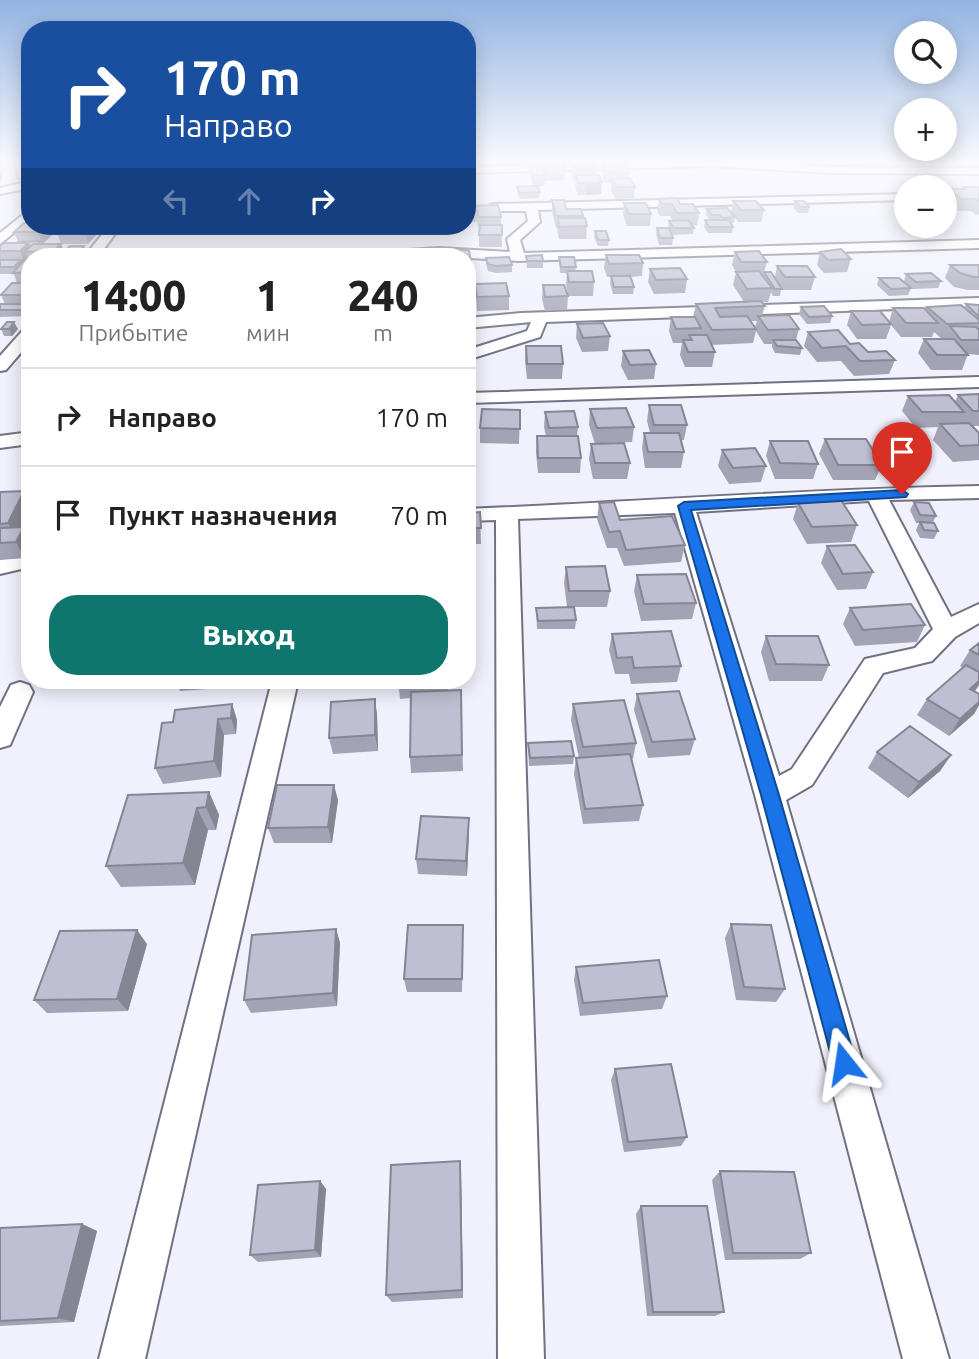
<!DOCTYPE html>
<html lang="ru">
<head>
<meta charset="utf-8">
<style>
	body { margin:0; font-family:Ubuntu,sans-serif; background:#f6f6f6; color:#222; height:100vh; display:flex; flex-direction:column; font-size:26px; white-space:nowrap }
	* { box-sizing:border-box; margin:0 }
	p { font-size:23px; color:#767676 }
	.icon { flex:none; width:38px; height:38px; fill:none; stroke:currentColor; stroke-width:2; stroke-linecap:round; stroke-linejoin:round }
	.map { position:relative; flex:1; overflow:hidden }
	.panel { position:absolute; left:21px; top:248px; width:455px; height:441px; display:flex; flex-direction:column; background:#fff; border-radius:28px; box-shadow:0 4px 18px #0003 }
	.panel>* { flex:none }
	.guide { position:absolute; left:21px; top:21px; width:455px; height:214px; border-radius:28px; box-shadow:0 4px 18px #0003; background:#1a4fa0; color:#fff; overflow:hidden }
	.fabs { position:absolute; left:894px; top:21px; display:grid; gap:14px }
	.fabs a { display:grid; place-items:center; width:63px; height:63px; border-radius:50%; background:#fff; box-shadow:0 4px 18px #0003; font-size:35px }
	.pin { position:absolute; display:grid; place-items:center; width:60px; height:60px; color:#fff; margin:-72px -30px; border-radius:50% 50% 50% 0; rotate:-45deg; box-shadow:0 0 7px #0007 }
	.pin .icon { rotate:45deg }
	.me { position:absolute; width:77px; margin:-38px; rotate:345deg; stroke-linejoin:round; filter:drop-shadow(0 0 5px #0008) }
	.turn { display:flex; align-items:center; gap:24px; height:147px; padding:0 28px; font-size:32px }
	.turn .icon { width:91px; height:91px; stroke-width:2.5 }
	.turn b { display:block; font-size:49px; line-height:60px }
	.lanes { display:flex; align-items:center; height:66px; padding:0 28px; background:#0003; justify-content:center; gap:35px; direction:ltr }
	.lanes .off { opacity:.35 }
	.eta { display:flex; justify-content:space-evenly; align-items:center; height:119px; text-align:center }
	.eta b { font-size:42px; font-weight:800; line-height:49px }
	.primary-button { display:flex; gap:14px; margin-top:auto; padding:14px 28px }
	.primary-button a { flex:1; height:80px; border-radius:28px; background:#0f766e; color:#fff; font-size:28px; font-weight:800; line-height:80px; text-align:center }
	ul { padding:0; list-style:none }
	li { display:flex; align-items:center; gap:21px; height:98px; padding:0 28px; border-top:2px solid #e0e0e0 }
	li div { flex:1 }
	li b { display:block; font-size:26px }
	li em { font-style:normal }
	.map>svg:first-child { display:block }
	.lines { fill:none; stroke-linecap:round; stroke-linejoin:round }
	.minor-casing { stroke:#717183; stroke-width:4 }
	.minor { fill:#fff; fill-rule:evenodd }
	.wall { fill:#a4a3b5; fill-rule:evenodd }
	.shaded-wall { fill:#868593 }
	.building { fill:#bfbed2; stroke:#868593; stroke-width:2 }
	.route { fill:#1a73e8; stroke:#114b97; stroke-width:2 }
</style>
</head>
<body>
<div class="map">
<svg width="979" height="1359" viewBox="0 0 979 1359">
	<rect width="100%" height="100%" fill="#f1f1fd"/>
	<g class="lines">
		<defs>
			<path id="minor" d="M16 160H26L30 188 0 194V188L26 182 18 177Z
				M722 160 833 167 979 168V174L833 173 712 166 467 173V167Z
				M906 194V200L538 210 540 222 520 240 524 253 979 240V248L518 261 439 256 354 257 361 253 439 248 510 252 507 239 528 221 526 211H490V205L494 204Z
				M30 209V220L0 244V233Z
				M109 226H121L98 257H84Z
				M979 298V306L546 322 540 337 467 360V350L527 331 531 322 467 328V318L521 313Z
				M30 327V342L6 370 0 371V356L24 329Z
				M979 377V387L467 403V393Z
				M30 432V444L0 448V436Z
				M979 486V498L889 500 951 617 979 604V623L955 637 932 661 883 673 812 785 786 800 949 1359H903L755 795 675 513 518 519 544 1359H498L496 520 467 521V509C637 502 808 489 979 486ZM869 501 933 629 915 648 865 659 792 769 779 776 696 512Z
				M30 553V567L0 574V560Z
				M272 681H298L145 1359H99Z
				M20 682 29 685 33 692 10 745 0 748V707L11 685Z"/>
		</defs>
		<use href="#minor" class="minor-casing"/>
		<use href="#minor" class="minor"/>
	</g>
	<path class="wall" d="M564 160H581V162H565Z
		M591 160H617V161L591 162Z
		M529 161 565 169 564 180 545 181 544 186 537 187 540 192 539 198 520 199 517 193V187L533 186 529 172Z
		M572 163 597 169 596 175 601 194 578 195 575 187 576 181H574L571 174Z
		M603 163 628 173 627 179 635 187 634 198 616 199 611 191V184L604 182 602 174Z
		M963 187H979V214L976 215 971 211H956L945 201 949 189H963Z
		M659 199 680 204 699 213 697 225H692L694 228 693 234 673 235 670 231 673 238 672 245H659L656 234 657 228H668L669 221H673L670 216H660L657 211Z
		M552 200 566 209 583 216V218L587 226 586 239H559L557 228H556L552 212Z
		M733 201 764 210 761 222H738L735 218 734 223H731L733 227 732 233H708L704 227 705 220H710L706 215 707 209 731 212Z
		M795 201 809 207 808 213H798L793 207Z
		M624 203 651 214 650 226H627L623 215Z
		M470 206 501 217 502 247H479V230L477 222H471Z
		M30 226H48L52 235 43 244H61L66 257H30V316L0 317V304H5L1 295 17 283 14 274H0V246L17 243 18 242 14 232Z
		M61 226H94L97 234 88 244H61L56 231Z
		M595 231 609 240 608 246H598L594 237Z
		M84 246 86 252 82 257H66L64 252Z
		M735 252 767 262 764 272 775 277 777 266 815 277 811 290H781L780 296H773L771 292 768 302H761L765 306 762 316 799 329 796 340 802 348 800 355 775 353 772 347V344H764L756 331 753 343 711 345 715 352 712 367H685L680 355 682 343H673L669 331 671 317H693L696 304 744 302 733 285 736 272 732 265ZM751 321H757L755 327Z
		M820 252 851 259 847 272 824 273 817 265Z
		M606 255 643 263 642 276 630 277 634 287 633 294H613L610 283 611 277H607L604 268Z
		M526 256 543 261V268H527Z
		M467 257 471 263V276H467Z
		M559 257 576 267 575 271 594 282 593 296H568L567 310 545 311 542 299 543 285 568 296 566 285 567 273H560Z
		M486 258 512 265V272L496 273 488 271 486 264Z
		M950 265H979V290H968L954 287 945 278Z
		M650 269 687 279 685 293 654 294 648 282Z
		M906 274 941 281 938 288 913 289 904 281Z
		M879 278 911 288 908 295 889 296 877 285Z
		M475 284 509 296V310L477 311Z
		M966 304 979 305V355L968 354 962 370H931L918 353 924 339 941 338 934 332 932 337H901L891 325 886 339H857L847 325 851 311 889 322 893 308 926 310 927 307 964 308Z
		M801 307 832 316 830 323 807 324 799 314Z
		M577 324 610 336 608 351 582 352 576 338Z
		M1 329H18L12 336H4Z
		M808 332 850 344 868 352 895 360 889 374 854 376 841 361 817 362 804 346Z
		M526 346 563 364 562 379H527L525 361Z
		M623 351 656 364 654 379 628 380 621 366Z
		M979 394V426H973L979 433V460L953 462 933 440 938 427 916 428 902 411 908 396 955 402 958 395Z
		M649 405 687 425 684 440H681L684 452 681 468H645L642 448 644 433H650L647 421Z
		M590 409 634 427 632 442 604 443 630 463 627 479H593L589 459 591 444H595L589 425Z
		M520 410 519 444 480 443V428Z
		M545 412 578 427 577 436 581 458 580 473H538L536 452 537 436H546L544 427Z
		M825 439 882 465 875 480H833L819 454Z
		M770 441 818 464 813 479H775L766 456Z
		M722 450 766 466 761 482 729 484 718 466Z
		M0 492 30 503V511L22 527H24L30 537V549L25 558 0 560Z
		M914 502 936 516 933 522 938 531 934 539 920 538 916 530 919 523H916L910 510Z
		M599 503 620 520 685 545 681 562 624 566 617 548H607L597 519Z
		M798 503 857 525 851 542 807 544 793 519Z
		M480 512 481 544H467V513Z
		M827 546 873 572 866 589 837 590 821 563Z
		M566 567 610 591 607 607H574L576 620 575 629H537L536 608 567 607 564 583Z
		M637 575 696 603 692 619 641 621 634 591Z
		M850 608 925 625 917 642 855 646 843 624Z
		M612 634 681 666 677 682 631 684 629 674H615L609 650Z
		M766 636 829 665 822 681H769L761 652Z
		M979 643V685L975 691 979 694V705L974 714 949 736 917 715 927 699 963 668 960 666 970 650Z
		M176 681H224L222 688 180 691Z
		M398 681H447L448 691 461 690 463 771 411 773 410 757 411 698 400 699Z
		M637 694 695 739 690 755 648 758 634 710Z
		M375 699 377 715 378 751 333 754 329 738Z
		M232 704 237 720 236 734 224 735 221 777 163 784 155 768 173 722Z
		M573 704 636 743 633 759H632L643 805 639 821 583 824 574 774 576 758H579L571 720Z
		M528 743 574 756 573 764 529 766Z
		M877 752 951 755 940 771 908 798 868 768Z
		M209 792 219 815 216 830H208L195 885 121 887 106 866Z
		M338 800 332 843H274L268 828Z
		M469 818V833L467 876 418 874 416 859Z
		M731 924 785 989 776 1002 736 1000 725 938Z
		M463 925 462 992H407L404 979Z
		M336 929 340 943 337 1006 251 1013 244 1000Z
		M147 944 128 1011 47 1013 34 1000Z
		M576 967 667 996 662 1009 580 1016 574 980Z
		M615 1069 687 1137 681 1146 624 1152 611 1080Z
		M460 1161 461 1175 463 1298 392 1302 386 1295Z
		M720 1171 811 1253 800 1259 725 1260 712 1180Z
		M320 1181 326 1189 321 1257 258 1262 250 1255Z
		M641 1206 724 1312 715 1316H647L636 1214Z
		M82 1224 97 1231 74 1322 0 1326V1228Z"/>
	<path class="shaded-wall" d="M0 168 3 176 0 182Z
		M602 182 601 194 586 195 587 184Z
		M44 226H48L52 235 42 244 38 232Z
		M89 226H94L97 234 88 244 84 231Z
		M28 243 32 252H25L29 261 25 264 20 251Z
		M61 244 66 257H56L54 251Z
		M84 246 86 252 82 257H80L78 252Z
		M21 260 24 267 17 274 14 267Z
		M30 306V316L29 317 26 310Z
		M14 322 18 329 12 336 9 329Z
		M24 491 30 503V511L16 539 8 523Z
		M24 527 30 537V549L25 558 16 542Z
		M220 681H224L222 688Z
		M979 681V685L974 692 970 689Z
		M375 699 377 715 378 751 375 735Z
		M979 702V705L974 714 949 736 960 719Z
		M232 704 237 720 236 734 231 718Z
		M218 719 224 735 221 777 214 761Z
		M951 755 940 771 908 798 919 782Z
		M334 785 338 800 332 843 328 827Z
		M209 792 219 815 216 830 206 807Z
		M197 808 208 830 195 885 183 863Z
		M469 818V833L467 876 466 861Z
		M336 929 340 943 337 1006 333 993Z
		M137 930 147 944 128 1011 117 999Z
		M460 1161 461 1175 463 1298 462 1290Z
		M320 1181 326 1189 321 1257 315 1250Z
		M82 1224 97 1231 74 1322 58 1318Z"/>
	<path class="building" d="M529 161H541L542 163H562L565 169H543L545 175H534Z
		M572 163H594L597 169 575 170Z
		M603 163H624L628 173H612L606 170Z
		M576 175H599L602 182 579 184Z
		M630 178 635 187H617L612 179Z
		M537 186 540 192 520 193 517 187Z
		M963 187H979V201L976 199H961L949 189H965Z
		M677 198 680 204H693L699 213H677L672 204H662L659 199Z
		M552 200H564L566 209H581L583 216H556Z
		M733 201H756L764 210H741Z
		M795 201H804L809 207H800Z
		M624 203H646L651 214H629Z
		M498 205 501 217H479L477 210H471L470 206Z
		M727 208 735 217 723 218 720 215H712L707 209Z
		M558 218H585L587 226 559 227Z
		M688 220 694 228H674L669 221Z
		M705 220H729L733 227H709Z
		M24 223H30V226H44L38 232H14Z
		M480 225H502V235H479Z
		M61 226H89L84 231H56Z
		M657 228H669L673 238H660Z
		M595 231H606L609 240H598Z
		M41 241 38 244H33L30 247 28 243H17L18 242Z
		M3 243H28L20 251H0V246Z
		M33 244H61L54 251 25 252Z
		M70 246H84L78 252H64Z
		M841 249 851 259 828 260 820 252Z
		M453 250H469L471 263H467V257H445L444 253H453Z
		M759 251 767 262H741L735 252Z
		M542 255 543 261H527L526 256Z
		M606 255H639L643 263 609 264Z
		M509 257 512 265 496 266 488 264 486 258Z
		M559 257H574L576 267H561Z
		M0 260H21L14 267H0Z
		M24 260H30V272L13 273Z
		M950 265H979V277H974L960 273Z
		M777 266H807L815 277H785Z
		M680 268 687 279 656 280 650 269Z
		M567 271H592L594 282H569Z
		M759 271 772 288 747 289 736 272Z
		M764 272H771L782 289H775Z
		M931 273 941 281 916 282 906 274Z
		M611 276H630L634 287H614Z
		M879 278H899L911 288 891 289Z
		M12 283H30V292L28 295H1Z
		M506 283 509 296 477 297 475 284Z
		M543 285H564L568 296 545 297Z
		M761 301 765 306 715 308 720 317 747 316 756 329 712 330 696 304Z
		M0 304H30V306L26 310H0Z
		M966 304 979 305V317Z
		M961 305 979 320V323L947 324 927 307Z
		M824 306 832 316 809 317 801 307Z
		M893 308H924L938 323H906Z
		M851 311H880L891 324 862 325Z
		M789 315 799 329 768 330 758 316Z
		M671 317H695L701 328 676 329Z
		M7 322H14L9 329H1Z
		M603 323 610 336 583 338 577 324Z
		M950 326 976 327 979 330V340H961Z
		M838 330 850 344 859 343 868 352 886 351 895 360 860 361 846 346 822 348 808 332Z
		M689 335H707L715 352H688L683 340H692Z
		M924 339H954L968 355H937Z
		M773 340H796L802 348 777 346Z
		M526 346H561L563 364H527Z
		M649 350 656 364 630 365 623 351Z
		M979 394V411H973L958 395Z
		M949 395 964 412H922L908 396Z
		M649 405H681L687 425H654Z
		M626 408 634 427 597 428 590 409Z
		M482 409 520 410V429L480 428Z
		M574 411 578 427 549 428 545 412Z
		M969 423 979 433V445L960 446 940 424Z
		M644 433H679L684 452H648Z
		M537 436H578L581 458H538Z
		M825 439H866L882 465H838Z
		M770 441H808L818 464 780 463Z
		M624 443 630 463H595L591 444Z
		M755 448 766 466 733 468 722 450Z
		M24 491 8 523 0 524V492Z
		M841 500 857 525 812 527 798 503Z
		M614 502 620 520 672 516 685 545 626 550 620 531 609 532 599 503Z
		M914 502 929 503 936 516 920 515Z
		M480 512 481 528H467V513Z
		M920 522 934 523 938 531 924 530Z
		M24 527 16 542 0 543V528Z
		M855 545 873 572 843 574 827 546Z
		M605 566 610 591H569L566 567Z
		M686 574 696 603 644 604 637 575Z
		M911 604 925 625 863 630 850 608Z
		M574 607 576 620 538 621 536 608Z
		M671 631 681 666 634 668 632 657 617 658 612 634Z
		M766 636H818L829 665 776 664Z
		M979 643V655L970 650Z
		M966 665 979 672V681L970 689 979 694V702L960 719 927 699Z
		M398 681H419L398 682Z
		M461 690 462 755 410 757 411 692Z
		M679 691 695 739 652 742 637 694Z
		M375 699V735L329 738 331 702Z
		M624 700 636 743 583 747 573 704Z
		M232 704 231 718 218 719 214 761 155 768 162 723 173 722 175 710Z
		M910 726 951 755 919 782 877 752Z
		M571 741 574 756 530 758 528 743Z
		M630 754 643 805 585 809 576 758Z
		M277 785H334L328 827 268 828Z
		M209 792 206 807 197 808 183 863 106 866 128 795Z
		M421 816 469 818 466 861 416 859Z
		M731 924 771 925 785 989 744 987Z
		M408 925H463L462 979H404Z
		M336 929 333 993 244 1000 252 935Z
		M137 930 117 999 34 1000 60 931Z
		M659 960 667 996 583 1003 576 967Z
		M671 1064 687 1137 628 1142 615 1069Z
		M460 1161 462 1290 386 1295 391 1165Z
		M720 1171 794 1172 811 1253H733Z
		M320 1181 315 1250 250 1255 258 1185Z
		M641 1206H707L724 1312H653Z
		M82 1224 58 1318 0 1321V1228Z"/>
	<linearGradient id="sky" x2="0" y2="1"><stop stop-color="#93b4e2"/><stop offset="0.46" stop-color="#f9f9fe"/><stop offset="1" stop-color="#f9f9fe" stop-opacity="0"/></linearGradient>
	<rect width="979" height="351" fill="url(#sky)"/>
	<path class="route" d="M902 490 908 494 906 497 691 510 779 795 856 1063 852 1072 844 1075 836 1072 833 1063 761 795 678 506 684 502Z"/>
</svg>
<div class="fabs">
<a><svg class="icon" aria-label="search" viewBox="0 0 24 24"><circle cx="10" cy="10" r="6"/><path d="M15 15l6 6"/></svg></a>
<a>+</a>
<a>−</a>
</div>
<div class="pin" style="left:902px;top:494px;background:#d93025"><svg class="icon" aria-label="arrive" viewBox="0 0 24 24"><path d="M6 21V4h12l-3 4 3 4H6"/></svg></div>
<svg class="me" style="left:844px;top:1063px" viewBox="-20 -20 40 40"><path d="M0-17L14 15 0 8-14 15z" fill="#1a73e8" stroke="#fff" stroke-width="4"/></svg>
<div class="guide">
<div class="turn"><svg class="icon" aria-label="right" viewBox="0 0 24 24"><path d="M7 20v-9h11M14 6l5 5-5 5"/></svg><div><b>170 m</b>Направо</div></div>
<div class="lanes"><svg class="icon off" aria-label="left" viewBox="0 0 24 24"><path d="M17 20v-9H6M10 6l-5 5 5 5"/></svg><svg class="icon off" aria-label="ahead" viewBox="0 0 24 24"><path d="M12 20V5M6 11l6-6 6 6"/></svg><svg class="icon" aria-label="right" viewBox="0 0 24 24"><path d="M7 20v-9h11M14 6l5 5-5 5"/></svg></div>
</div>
<section class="panel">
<div class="eta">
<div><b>14:00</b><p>Прибытие</p></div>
<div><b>1</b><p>мин</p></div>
<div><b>240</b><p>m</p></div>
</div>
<ul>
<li><svg class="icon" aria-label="right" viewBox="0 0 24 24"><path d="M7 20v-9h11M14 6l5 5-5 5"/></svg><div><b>Направо</b></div><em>170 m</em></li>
<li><svg class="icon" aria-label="arrive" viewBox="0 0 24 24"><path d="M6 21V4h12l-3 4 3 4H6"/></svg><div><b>Пункт назначения</b></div><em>70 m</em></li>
</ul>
<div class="primary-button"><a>Выход</a></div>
</section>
</div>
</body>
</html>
